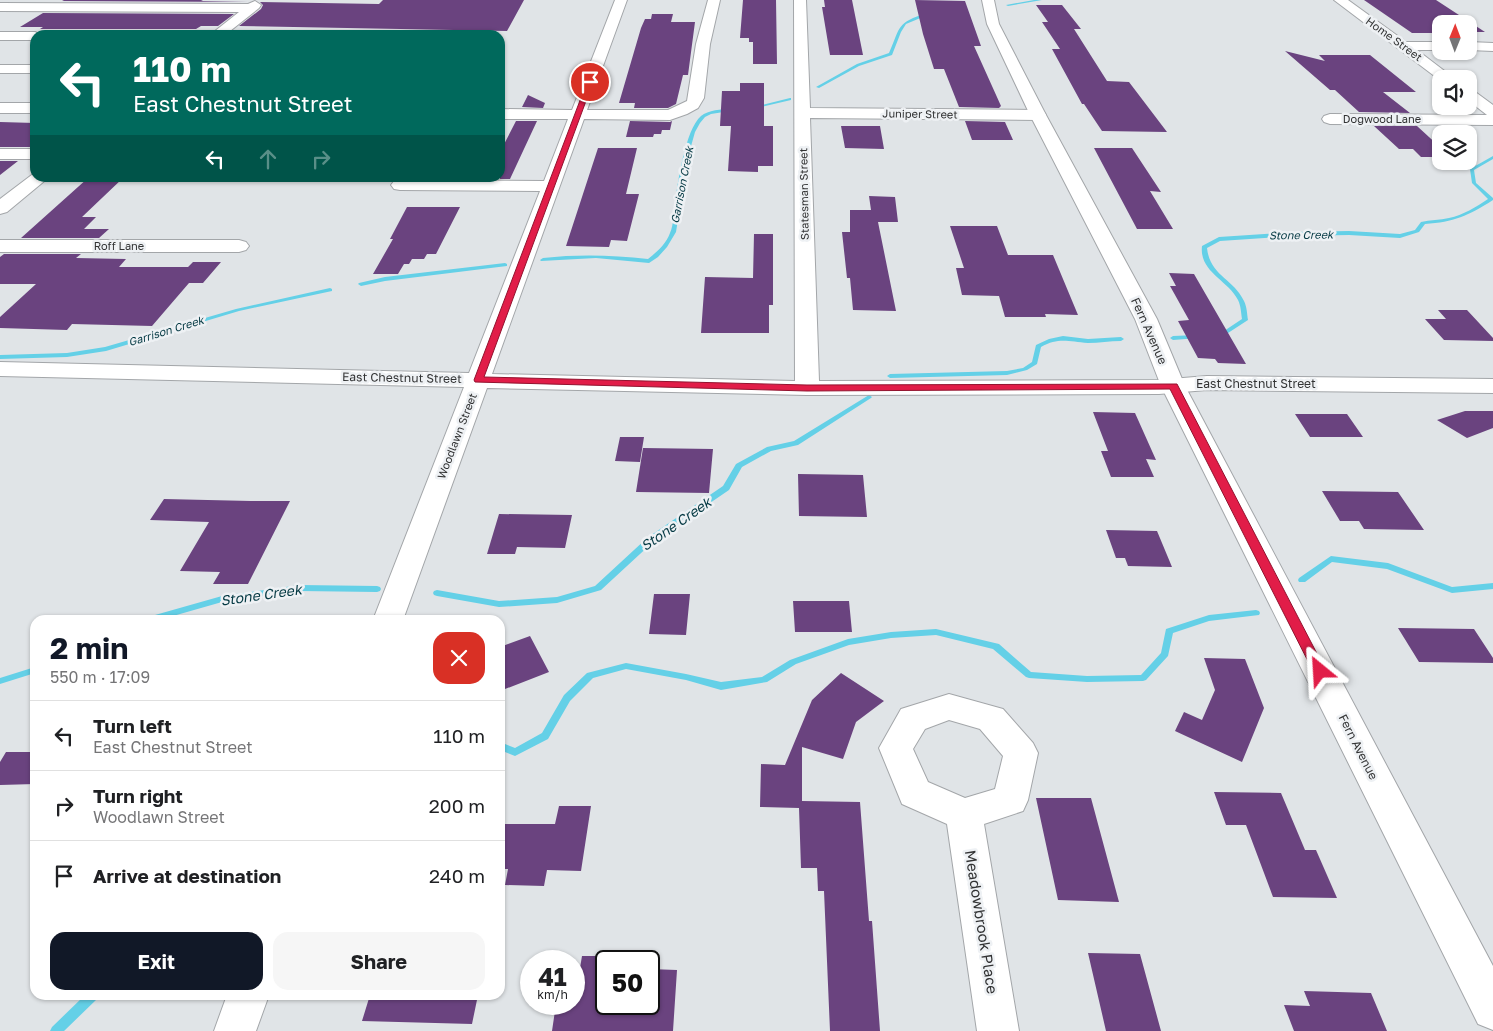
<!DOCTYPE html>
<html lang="en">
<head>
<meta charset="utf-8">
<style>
	body { margin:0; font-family:"Golos Text",sans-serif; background:#f6f6f6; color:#202124; height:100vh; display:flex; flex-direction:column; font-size:19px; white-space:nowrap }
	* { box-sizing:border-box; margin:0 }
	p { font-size:16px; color:#757577 }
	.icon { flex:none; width:28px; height:28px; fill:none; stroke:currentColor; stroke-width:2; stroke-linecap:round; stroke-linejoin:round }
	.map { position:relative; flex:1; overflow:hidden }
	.sheet { position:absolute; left:30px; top:615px; width:475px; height:385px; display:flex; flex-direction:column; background:#fff; border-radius:15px; box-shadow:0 1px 4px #0004 }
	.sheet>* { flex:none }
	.banner { position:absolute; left:30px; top:30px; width:475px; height:152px; border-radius:15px; box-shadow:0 1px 4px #0004; background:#00695c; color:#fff; overflow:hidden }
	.needle { width:32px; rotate:1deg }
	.buttons { position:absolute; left:1432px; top:15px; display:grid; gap:10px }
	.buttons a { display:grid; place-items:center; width:45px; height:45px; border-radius:10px; background:#fff; box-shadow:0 1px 4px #0004; font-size:25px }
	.speed { position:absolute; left:520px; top:950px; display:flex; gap:10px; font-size:25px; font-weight:700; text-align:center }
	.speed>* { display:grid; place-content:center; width:65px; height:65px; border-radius:50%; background:#fff; box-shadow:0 1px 4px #0004; line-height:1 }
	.speed small { font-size:12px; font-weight:400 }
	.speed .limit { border:2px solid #111; border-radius:8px; background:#fff; color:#111 }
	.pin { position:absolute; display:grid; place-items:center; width:42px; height:42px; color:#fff; margin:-21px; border:2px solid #fff; border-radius:50%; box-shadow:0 1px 5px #0007 }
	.me { position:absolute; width:55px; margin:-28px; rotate:333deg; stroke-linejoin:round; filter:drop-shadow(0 0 4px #0008) }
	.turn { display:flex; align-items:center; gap:18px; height:105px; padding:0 20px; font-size:22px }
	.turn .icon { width:65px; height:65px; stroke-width:2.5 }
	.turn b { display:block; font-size:35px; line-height:42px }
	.lanes { display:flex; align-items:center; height:48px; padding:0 20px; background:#0003; justify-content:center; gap:25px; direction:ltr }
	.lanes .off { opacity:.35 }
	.round { display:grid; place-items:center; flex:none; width:52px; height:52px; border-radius:15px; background:#f6f6f6 }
	.headline { display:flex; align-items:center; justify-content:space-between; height:85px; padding:0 20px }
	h1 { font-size:30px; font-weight:700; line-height:38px; color:#111827 }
	.button { display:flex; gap:10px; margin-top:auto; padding:10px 20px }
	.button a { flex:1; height:58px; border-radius:15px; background:#111827; color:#fff; font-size:20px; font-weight:700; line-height:58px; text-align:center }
	.button a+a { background:#f6f6f6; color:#202124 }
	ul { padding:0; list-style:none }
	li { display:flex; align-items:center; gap:15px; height:70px; padding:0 20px; border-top:1px solid #e0e0e0 }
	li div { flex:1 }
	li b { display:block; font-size:19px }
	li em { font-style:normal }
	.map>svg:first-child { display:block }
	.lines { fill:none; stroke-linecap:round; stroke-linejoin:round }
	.stream { fill:#64d0e7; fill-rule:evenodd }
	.building { fill:#6a437f }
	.minor-casing { stroke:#a3a6a9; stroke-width:2 }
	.major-casing { stroke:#a3a6a9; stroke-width:2 }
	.minor { fill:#fff; fill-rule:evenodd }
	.major { fill:#fff; fill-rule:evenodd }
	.route { fill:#e11d48; stroke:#92132f }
	.labels { text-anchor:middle; stroke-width:5; stroke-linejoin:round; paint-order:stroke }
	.far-street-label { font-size:11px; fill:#323334; stroke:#eef1f4 }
	.far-water-label { font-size:11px; font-style:italic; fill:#043943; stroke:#eef1f4 }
	.street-label { font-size:12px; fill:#323334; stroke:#eef1f4 }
	.water-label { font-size:14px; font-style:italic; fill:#043943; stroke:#eef1f4 }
	.near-street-label { font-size:15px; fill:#323334; stroke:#eef1f4 }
</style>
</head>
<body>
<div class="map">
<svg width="1493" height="1031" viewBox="0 0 1493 1031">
	<rect width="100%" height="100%" fill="#e0e4e7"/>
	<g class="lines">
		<path class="stream" d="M1034 0H1042L1008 6 1006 5Z
			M927 13 930 14 906 24 901 32 892 55 859 66 819 88 816 87 857 64 889 53C901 26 896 23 927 13Z
			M790 98H791V100L756 108 754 107Z
			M730 109V111L711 114 705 117 700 123 695 132 688 157 676 232 667 247 658 257 649 263 596 258 541 261 540 260 543 258C578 254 613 255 648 259 657 252 666 244 670 233 674 224 673 213 675 203 678 182 685 130 701 116 708 110 722 109 730 109Z
			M1493 156V159L1474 170 1476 183 1493 198V200C1468 216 1454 222 1425 224L1419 232 1400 238 1349 235 1295 236 1220 241 1207 248C1210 276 1233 278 1244 301 1247 307 1247 314 1248 320L1228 333 1218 336 1215 334 1224 331 1242 319C1241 313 1241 306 1238 300 1228 280 1199 272 1202 246L1219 237 1295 232 1349 231 1400 234 1415 230 1421 222C1430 220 1440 220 1449 218 1463 215 1476 207 1488 199L1472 183 1470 169Z
			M505 263 507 264V266L385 281 361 286 358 284 359 283 385 277Z
			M330 288 332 289V291L239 311 106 351 67 357 0 359V355L67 353 105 347 236 309Z
			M1197 335 1200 337 1199 338 1173 340 1170 338 1173 336Z
			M1063 336 1088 339 1121 337 1124 339 1121 341C1110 341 1099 343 1088 343 1069 342 1059 337 1041 347L1037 364 1027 370 1007 375 890 378 887 376 890 374 1007 371 1023 368 1032 362 1036 345 1049 339Z
			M869 395 872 397 871 398 798 445 771 451 742 467 729 490 653 542 601 590 557 603 499 607 437 596 434 595 433 593 434 591 437 590 499 601 557 597 595 586 647 538 723 486 736 464 767 447 794 441Z
			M1331 556 1388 563 1452 587 1493 583V589L1452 593 1387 569 1332 562 1305 582H1299L1298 580 1299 578Z
			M300 585 377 586 380 587 381 589 380 591 377 592 300 591 222 602 159 620H144L145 618 148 617 222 596Z
			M1256 610 1259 611 1260 613 1259 615 1209 621 1173 633 1168 656 1146 680 1143 681 1087 682 1029 678 1026 677 993 649 936 635 891 638 849 645 796 664 767 682 721 690 686 680 626 669 593 678 570 701 548 739 515 756 500 750V742L515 748 542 733 564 695 587 673 626 663 686 674 721 682 762 677 790 660 848 639 891 632 936 629 999 644 1031 672 1087 676 1141 675 1161 653 1166 629 1209 615Z
			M35 667V673L0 684V678Z
			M85 995H99L97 999 64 1031H50L52 1027Z"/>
	</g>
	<path class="building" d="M64 0H203L201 1 248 2 62 1Z
		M383 0H524L507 31 239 26 261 9 263 5 260 2 379 4Z
		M743 0H776L777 64H753V42H749V38H740Z
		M824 0H852L863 55H830L822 7H825Z
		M915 0 965 1 981 46H974L1001 106 999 108 959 107 944 69H934L923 34Z
		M1364 0H1436L1485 32H1469V24H1441V33H1412Z
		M1036 5H1062L1081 29H1074L1107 81 1129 82 1167 132 1102 131 1084 104H1082L1052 49H1060L1042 22H1048Z
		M43 13 234 14 218 26H201L196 29H40L43 27H20Z
		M652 14H673L671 22H695L688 75H683L676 104 668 108H634L635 103H619L641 28 645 19H651Z
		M1285 51 1325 61 1319 55H1370L1416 92H1383L1410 113 1359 112 1335 90H1330Z
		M740 83H764V126H773V166H758V172L728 171 731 126H720L722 91H740Z
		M528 95 545 103 543 108 522 107Z
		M516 121H537L510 179H500V152Z
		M630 121 670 122 672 121 670 130H662L661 134H654L653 137H626Z
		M965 121 1005 122 1013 140H972Z
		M0 122 35 123V147H0Z
		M841 126H880L884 149 845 148Z
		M1374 126H1417L1441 148V157H1421L1413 149H1399Z
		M598 148H637L626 194H639L627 241 611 240 609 247 566 246Z
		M1094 148H1132L1161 192 1150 191 1173 229H1137Z
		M0 161H18L0 175Z
		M88 178H123L82 217H96L84 229H109L99 238H21Z
		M869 196 895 197 898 222H878L896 311 853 310 850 278H847L842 232H850V210H871Z
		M407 207H460L436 254H427L424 259H412L409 264H404L398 274H373L393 239H390Z
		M950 226H997L1008 255H1053L1078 315 1045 314 1046 317H1005L999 296 962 295 956 268H964Z
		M754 234H773V305H769V333H701L705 277 753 278Z
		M4 254H81L76 258 126 259 119 267H188L193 262H221L203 283H189L152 326 72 324 67 330 0 328V317L36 284H0V257Z
		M1169 273 1194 274 1246 364 1218 363 1215 359 1198 358 1178 321 1189 320 1170 286H1176Z
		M1438 310H1467L1493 338V341L1444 340 1425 319H1446Z
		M1465 411H1493V428L1467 438 1437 420Z
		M1093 412 1135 413 1156 460 1146 459 1154 477H1111L1101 451H1108Z
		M1295 414H1347L1363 437H1310Z
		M620 437H644L640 462 615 461Z
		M643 448 713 449 709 493 636 492Z
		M798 474 863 475 867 517 799 516Z
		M1322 491 1398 492 1424 530 1364 529 1359 521H1340Z
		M164 499 251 501H290L248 584H213L220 572 180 571 209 522 150 520Z
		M499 514 572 515 565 548 517 547 515 554H487Z
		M1106 530 1157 531 1172 567 1128 566 1125 558H1116Z
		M654 594H690L686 635 649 634Z
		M793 601H849L852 632H795Z
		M1398 628 1474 629 1493 658V663L1419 662Z
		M530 636 549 672 500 691V647Z
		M1204 658 1245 659 1264 708 1242 762 1175 731 1184 712 1202 720 1215 690Z
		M841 673 884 701 856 722 843 759 802 747V801L860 802 869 921H872L880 1031H830L824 891H818L817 868H801L799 808 760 807 761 764 785 765 812 700Z
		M6 752H35V784L0 785V762Z
		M1214 792 1281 793 1305 850H1316L1337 898 1273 897 1246 825H1226Z
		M1036 798H1091L1119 902 1058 900Z
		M559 806H591L581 871 547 870 544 886 505 885 508 869H500V824H555Z
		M1088 953 1140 954 1161 1031H1106Z
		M582 956H606V1004H649V969L677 970 673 1031H552L556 1004H574V968H580Z
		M1304 991 1371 993 1387 1031H1294L1284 1005 1310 1006Z
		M370 995H478L472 1024 362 1021Z"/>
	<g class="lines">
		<defs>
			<path id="minor" d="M615 0H627L587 110H668L687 101 696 44 708 0H720L710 44 704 98 698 108 687 114 670 120 584 119 492 374 795 381 794 0H806L810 108 1038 110 1044 112 1046 115 1044 118 1038 120 810 118 819 381 1159 380 1207 376 1493 379V393L1207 390 1159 394 807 395 487 388 403 620H373L464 387 0 376V362L469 373 540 191 400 190 394 189 391 185 394 181 400 180 544 181 568 119H500V109L572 110Z
				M1334 0H1348L1406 42H1441V50H1417L1455 79H1441V81Z
				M255 1 261 5 259 8 225 35H210L239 12 0 11V3L248 4Z
				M0 32H35L41 35H35V40H0Z
				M1469 42 1493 43V51L1469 50Z
				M0 65H35V73H0Z
				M1469 89 1474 91 1493 105V125L1330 124 1324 122 1322 119 1324 116 1330 114 1487 115 1469 101Z
				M0 103H35V113H0Z
				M0 149H35V159H0Z
				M33 174H35V178H48L7 212 0 214V199Z
				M0 240H239L246 242 249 246 246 250 239 252H0Z
				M949 694 1003 709 1033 743 1038 753 1028 800 1023 811 984 824 1019 1031H977L947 824 902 804 879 748 901 709ZM949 720 980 729 1003 756 995 789 965 798 928 782 913 749 925 729Z
				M227 995H269L256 1031H214Z"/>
			<path id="major" d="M982 0H994L999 24 1046 115 1157 319 1185 386 1493 966V1030L1478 1024 1161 386 1135 319 1030 115 987 24Z"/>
		</defs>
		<use href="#minor" class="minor-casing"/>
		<use href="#major" class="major-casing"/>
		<use href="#minor" class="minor"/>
		<use href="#major" class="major"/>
	</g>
	<path class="route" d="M590 80 593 82 484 377 807 385 1177 384 1326 671 1324 675 1320 676 1315 675 1170 389 807 391 475 382 474 380 587 82Z"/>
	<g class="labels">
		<g class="far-street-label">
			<text transform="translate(1394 39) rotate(36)" y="4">Home Street</text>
			<text transform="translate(920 114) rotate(1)" y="4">Juniper Street</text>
			<text x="1382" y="123">Dogwood Lane</text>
			<text transform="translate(804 194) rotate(-91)" y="4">Statesman Street</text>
			<text x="119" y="250">Roff Lane</text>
			<text transform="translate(457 436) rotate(-69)" y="4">Woodlawn Street</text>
		</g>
		<g class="far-water-label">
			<text transform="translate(682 185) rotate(-79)" y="4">Garrison Creek</text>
			<text transform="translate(1301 235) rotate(-1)" y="4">Stone Creek</text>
			<text transform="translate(166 331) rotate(-17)" y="4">Garrison Creek</text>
		</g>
		<g class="street-label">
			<text transform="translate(1149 331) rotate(66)" y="4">Fern Avenue</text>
			<text transform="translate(402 378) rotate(1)" y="4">East Chestnut Street</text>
			<text x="1256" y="388">East Chestnut Street</text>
			<text transform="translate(1358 747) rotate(63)" y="4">Fern Avenue</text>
		</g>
		<g class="water-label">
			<text transform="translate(676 524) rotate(-35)" y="5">Stone Creek</text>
			<text transform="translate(261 595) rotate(-8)" y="5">Stone Creek</text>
		</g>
		<g class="near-street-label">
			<text transform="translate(981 922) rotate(81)" y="5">Meadowbrook Place</text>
		</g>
	</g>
</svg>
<div class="buttons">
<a><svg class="needle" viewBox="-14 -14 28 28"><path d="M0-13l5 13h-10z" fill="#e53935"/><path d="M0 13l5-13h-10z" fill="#757577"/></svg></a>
<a><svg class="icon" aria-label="sound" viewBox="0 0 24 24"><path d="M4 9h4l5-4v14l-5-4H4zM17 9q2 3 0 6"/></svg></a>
<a><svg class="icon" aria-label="layers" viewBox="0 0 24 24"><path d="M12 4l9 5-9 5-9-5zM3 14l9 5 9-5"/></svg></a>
</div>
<div class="speed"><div>41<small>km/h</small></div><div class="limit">50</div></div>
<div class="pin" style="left:590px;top:82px;background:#d93025"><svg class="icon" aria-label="arrive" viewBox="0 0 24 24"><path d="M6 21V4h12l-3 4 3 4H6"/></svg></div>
<svg class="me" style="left:1320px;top:671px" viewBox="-20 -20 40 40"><path d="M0-17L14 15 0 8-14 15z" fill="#e11d48" stroke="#fff" stroke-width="4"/></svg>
<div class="banner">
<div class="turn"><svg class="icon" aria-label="left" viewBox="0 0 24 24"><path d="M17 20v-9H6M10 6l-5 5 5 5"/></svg><div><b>110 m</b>East Chestnut Street</div></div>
<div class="lanes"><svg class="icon" aria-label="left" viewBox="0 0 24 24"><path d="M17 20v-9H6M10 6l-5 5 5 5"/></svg><svg class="icon off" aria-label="ahead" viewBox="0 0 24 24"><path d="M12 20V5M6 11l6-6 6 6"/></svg><svg class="icon off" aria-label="right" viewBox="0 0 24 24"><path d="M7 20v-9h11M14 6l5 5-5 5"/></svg></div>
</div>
<section class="sheet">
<div class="headline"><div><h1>2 min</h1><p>550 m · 17:09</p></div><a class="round" style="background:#d93025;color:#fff"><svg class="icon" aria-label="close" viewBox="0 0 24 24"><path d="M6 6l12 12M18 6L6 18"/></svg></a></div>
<ul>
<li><svg class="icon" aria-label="left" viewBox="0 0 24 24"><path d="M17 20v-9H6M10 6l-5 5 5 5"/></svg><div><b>Turn left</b><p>East Chestnut Street</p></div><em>110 m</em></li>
<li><svg class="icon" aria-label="right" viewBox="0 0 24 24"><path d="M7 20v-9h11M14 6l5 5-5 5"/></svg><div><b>Turn right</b><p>Woodlawn Street</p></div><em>200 m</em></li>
<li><svg class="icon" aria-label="arrive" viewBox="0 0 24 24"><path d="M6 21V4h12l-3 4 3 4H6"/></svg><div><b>Arrive at destination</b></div><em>240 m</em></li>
</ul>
<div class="button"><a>Exit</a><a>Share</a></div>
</section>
</div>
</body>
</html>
